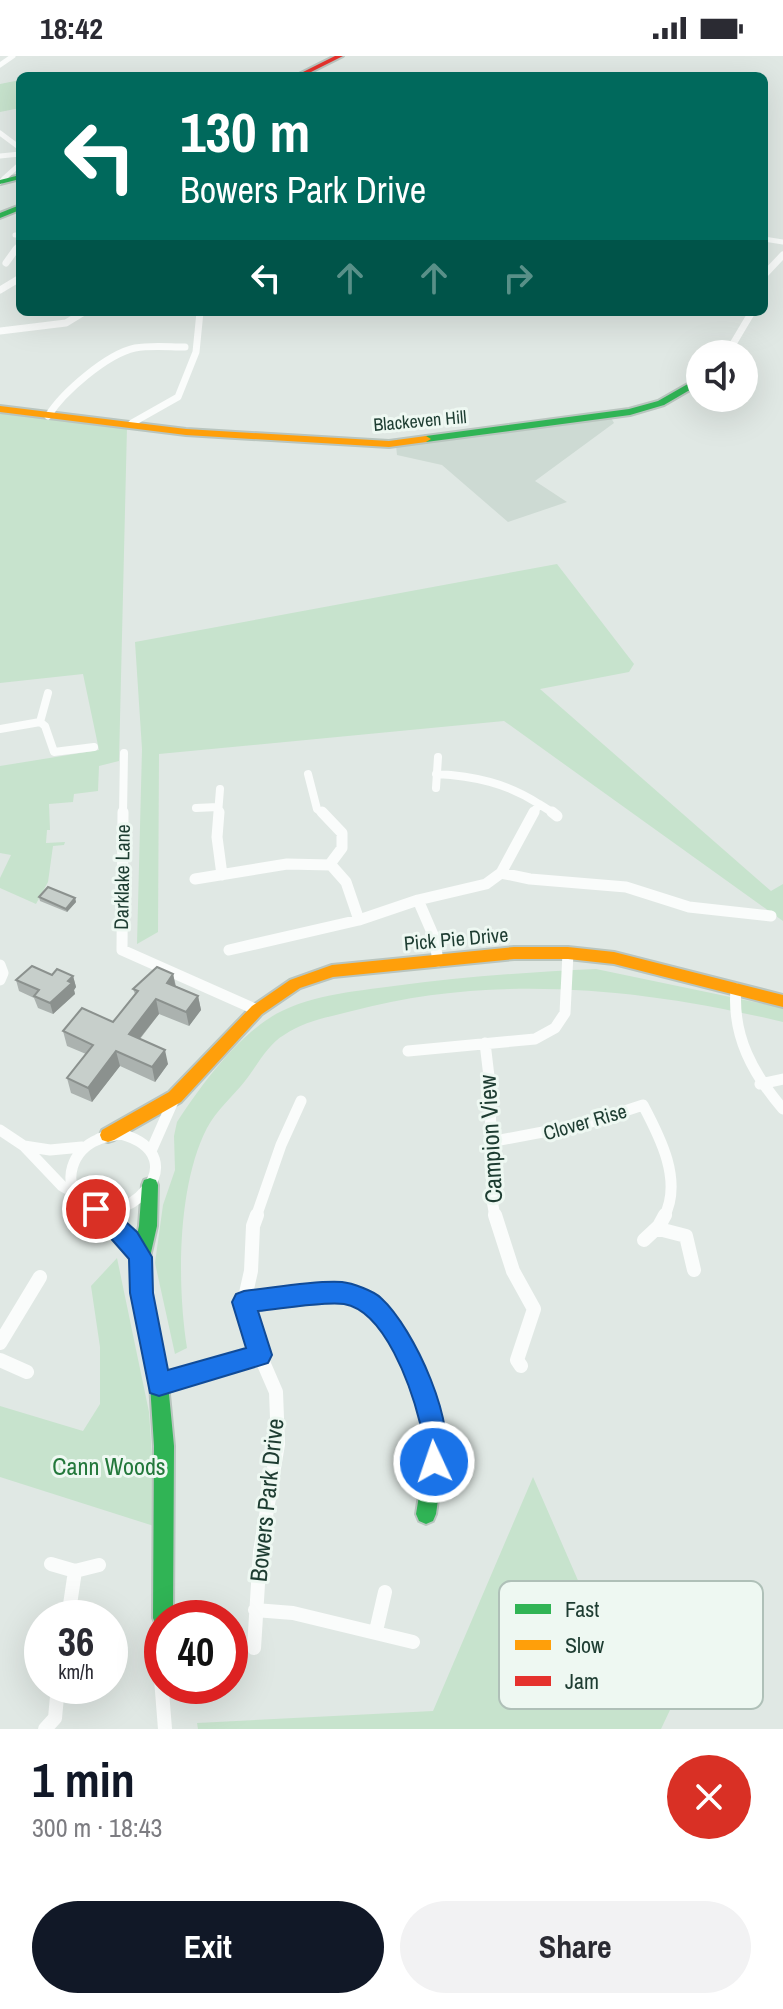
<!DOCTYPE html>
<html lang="en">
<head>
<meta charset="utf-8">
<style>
	body { margin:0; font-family:"Archivo Narrow",sans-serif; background:#f2f2f3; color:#2b2b33; height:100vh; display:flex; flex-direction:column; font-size:30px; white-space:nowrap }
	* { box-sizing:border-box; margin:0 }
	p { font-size:26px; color:#7c7c81 }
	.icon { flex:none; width:44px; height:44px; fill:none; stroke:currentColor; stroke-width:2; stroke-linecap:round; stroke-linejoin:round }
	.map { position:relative; height:1673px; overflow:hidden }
	.sheet { display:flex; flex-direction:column; background:#fff; flex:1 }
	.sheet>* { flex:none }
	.banner { position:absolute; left:16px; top:16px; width:752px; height:244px; border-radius:12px; box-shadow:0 8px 32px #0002; background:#00695c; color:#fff; overflow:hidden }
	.fabs { position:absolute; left:686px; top:284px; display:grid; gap:16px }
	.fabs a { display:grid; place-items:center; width:72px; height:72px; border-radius:50%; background:#fff; box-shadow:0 8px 32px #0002; font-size:40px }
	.speed { position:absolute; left:24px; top:1544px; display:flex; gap:16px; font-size:40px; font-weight:700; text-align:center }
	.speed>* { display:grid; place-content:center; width:104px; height:104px; border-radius:50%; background:#fff; box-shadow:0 8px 32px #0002; line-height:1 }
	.speed small { font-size:20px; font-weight:400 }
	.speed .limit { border:12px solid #d22; background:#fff; color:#111 }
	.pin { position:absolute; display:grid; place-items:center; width:68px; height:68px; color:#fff; margin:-34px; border:4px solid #fff; border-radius:50%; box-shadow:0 2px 8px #0007 }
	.me { position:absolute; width:88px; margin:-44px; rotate:357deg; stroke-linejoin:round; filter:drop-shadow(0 0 6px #0008) }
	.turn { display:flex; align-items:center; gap:28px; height:168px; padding:0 32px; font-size:36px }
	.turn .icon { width:104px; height:104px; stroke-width:2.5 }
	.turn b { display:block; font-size:56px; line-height:68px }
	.lanes { display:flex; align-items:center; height:76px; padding:0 32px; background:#0003; justify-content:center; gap:40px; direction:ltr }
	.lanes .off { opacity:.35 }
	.round { display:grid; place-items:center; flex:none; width:84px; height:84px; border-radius:42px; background:#f2f2f3 }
	.summary { display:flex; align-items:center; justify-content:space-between; height:136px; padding:0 32px }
	h1 { font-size:48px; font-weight:800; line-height:60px; color:#111827 }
	.action { display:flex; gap:16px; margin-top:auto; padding:16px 32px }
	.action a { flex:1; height:92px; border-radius:48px; background:#111827; color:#fff; font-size:32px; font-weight:800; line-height:92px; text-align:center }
	.action a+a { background:#f2f2f3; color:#2b2b33 }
	.status { display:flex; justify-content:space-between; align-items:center; height:56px; padding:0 40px; background:#fff; direction:ltr }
	.status svg { height:22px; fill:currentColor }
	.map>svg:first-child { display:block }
	.built { fill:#cddad3 }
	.green { fill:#c7e3cd }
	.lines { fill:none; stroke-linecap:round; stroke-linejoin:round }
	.fast-casing { stroke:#b9c5bf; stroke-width:4 }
	.slow-casing { stroke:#b9c5bf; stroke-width:4 }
	.jam-casing { stroke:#b9c5bf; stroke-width:4 }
	.street-far4 { stroke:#fafcfb; stroke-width:5 }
	.street-far3 { stroke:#fafcfb; stroke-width:7 }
	.street-far2 { stroke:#fafcfb; stroke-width:8 }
	.street-far1 { stroke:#fafcfb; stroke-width:11 }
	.street { stroke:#fafcfb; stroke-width:14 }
	.fast { fill:#30b455; fill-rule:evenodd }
	.slow { fill:#ff9f0a; fill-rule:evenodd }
	.jam { fill:#e5322d; fill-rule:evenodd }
	.wall { fill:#abb2af }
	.shaded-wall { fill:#8b918e }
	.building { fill:#c7cfcb; stroke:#8b918e; stroke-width:2 }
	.route { fill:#1a73e8; stroke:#114b97; stroke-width:2 }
	.labels { text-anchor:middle; stroke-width:6; stroke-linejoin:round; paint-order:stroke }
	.far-street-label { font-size:18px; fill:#1d3c31; stroke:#eef8f2 }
	.street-label { font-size:20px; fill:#1d3c31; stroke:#eef8f2 }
	.near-street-label { font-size:24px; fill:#1d3c31; stroke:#eef8f2 }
	.near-park-label { font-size:24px; fill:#23783b; stroke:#eef8f2 }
	.key { fill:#eef8f2; stroke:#afc0b8; stroke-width:2 }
	.key-label { font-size:22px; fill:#1d3c31 }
</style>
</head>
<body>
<div class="status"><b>18:42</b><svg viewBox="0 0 49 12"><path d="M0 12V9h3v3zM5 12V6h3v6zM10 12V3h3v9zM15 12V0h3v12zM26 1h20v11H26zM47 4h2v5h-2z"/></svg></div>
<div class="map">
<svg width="783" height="1673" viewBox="0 0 783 1673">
	<rect width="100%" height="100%" fill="#e0e8e4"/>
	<path class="built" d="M610 360 614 367 535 425 567 446 508 466 442 409 397 399 396 390Z"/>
	<path class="green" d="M20 24V52L0 56V28Z
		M0 355 127 371 119 705 99 710 98 735 74 738 73 746 49 748 50 774H47L46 787 65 786 64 789 53 790 48 826 36 848 0 832V822L11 799 0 797V710L99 694 83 618 0 627Z
		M557 508 634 608 629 616 540 633 771 835 783 828V865L504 665 159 698 158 876 137 888 142 693 135 586Z
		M596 913 783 952V966C643 932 492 917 352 955 329 961 304 965 284 979 268 988 256 1011 245 1025 233 1040 216 1055 207 1072 177 1130 177 1229 187 1292L175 1298 155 1207 163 1149 175 1114 174 1080 177 1066C200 1031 231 989 265 965 302 939 351 936 394 930 462 921 528 916 596 913Z
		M117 1202 149 1356 157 1471 0 1421V1350L83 1375 100 1348V1291L91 1230Z
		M533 1421 600 1575 655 1628 696 1599 661 1673H198L197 1667 433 1655Z"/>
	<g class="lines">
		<defs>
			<path id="fast" d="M20 119V123L0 128V124Z
				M20 149V154L0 162V157Z
				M700 321V328L664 349 630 359 426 386 421 383 426 380 629 353 658 345Z
				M150 1122 156 1124 158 1129 157 1170 150 1201 151 1237 168 1328 174 1390 173 1562H162V1572L156 1569 153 1562 154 1390 150 1328 133 1237 132 1201 139 1170 142 1129 144 1124Z
				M343 1229 377 1241 403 1273 434 1339 446 1386 436 1458 433 1465 426 1468 419 1465 416 1458 428 1386 416 1340 391 1285 365 1253 343 1245 244 1254 238 1252 235 1246 238 1240 244 1238Z"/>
			<path id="slow" d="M0 350 186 373 389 385 426 380 431 383 426 386 389 391 186 379 0 356Z
				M514 891H568L614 896 783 939V951L614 908 568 903H514L333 921 300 932 262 958 181 1046 114 1084 108 1086 102 1084 100 1079 102 1074 169 1036 252 950 290 924 332 909Z"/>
			<path id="jam" d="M335 0H343L303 20H295Z"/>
		</defs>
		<use href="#fast" class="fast-casing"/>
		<use href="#slow" class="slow-casing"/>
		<use href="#jam" class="jam-casing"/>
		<path class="street-far4" d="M0 9 13 0
			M0 77 20 92
			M0 100 20 98
			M0 126 20 108
			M15 179H20
			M764 183 783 186
			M14 195 20 187"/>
		<path class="street-far3" d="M6 207 16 193
			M764 219 783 199
			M0 234 20 222
			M0 275 66 267 84 256
			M727 298 752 256
			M48 360C63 336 107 298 135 292 151 289 169 291 185 291
			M132 367 178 341 196 296 200 256"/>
		<path class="street-far2" d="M40 666 48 637
			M0 673 40 666 45 670 54 696 94 691
			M308 718 317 753 324 758
			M436 718C474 720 507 727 539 748L533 758
			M436 732 438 701
			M539 748 555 758
			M196 752 218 751
			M123 758 124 697
			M218 758 220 733"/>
		<path class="street-far1" d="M123 756 122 894 257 954
			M219 756 217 781 222 819
			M322 756 342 777V792L330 808
			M552 756 557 760
			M501 817 530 823 626 831 689 851 771 860
			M195 823 287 808 331 809 346 826 359 864
			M418 844 486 828 501 817 534 756
			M229 894 359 864 418 844 434 881 438 905
			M0 909 3 917 0 924
			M736 933C732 980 753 1018 783 1053
			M485 987 490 1029 492 1144 495 1161
			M408 995 535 983 555 972 565 957 568 897
			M760 1028 783 1023
			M0 1074 24 1090 62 1130 71 1135
			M121 1078C202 1101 120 1182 81 1145 61 1125 73 1094 97 1084 104 1080 113 1080 121 1078Z
			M490 1086 585 1068 643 1049C660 1081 683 1125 664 1161
			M24 1090 50 1094 82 1091
			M151 1095 174 1043
			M96 1153 104 1161
			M256 1161 281 1089 301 1045"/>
		<path class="street" d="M102 1159 129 1184 141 1201
			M495 1159 513 1215 534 1253 517 1304 521 1310
			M659 1173 686 1180 694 1214
			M644 1184 659 1170 665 1159
			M0 1287 40 1221
			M0 1304 27 1316
			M159 1328 260 1299 244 1246 251 1215 253 1170 257 1159
			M51 1508 75 1515 99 1509
			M255 1554 293 1557 413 1586
			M68 1562 75 1515
			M162 1572 160 1610 165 1673
			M376 1575 385 1536
			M254 1592 260 1496 278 1388 276 1336 260 1299
			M45 1673 55 1662 58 1630"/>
		<use href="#fast" class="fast"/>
		<use href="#slow" class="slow"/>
		<use href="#jam" class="jam"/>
	</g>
	<path class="wall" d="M39 841 75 842 76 846 67 856 40 845Z
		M173 918 176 930 198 940 201 954 189 970 159 958 140 983 168 1008 155 1026 120 1010 92 1046 71 1037 67 1022 86 998 67 990 63 975 113 966 135 938 133 933Z
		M52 919 73 920 76 931 74 934 75 938 53 958 38 952 34 942 19 935 16 924Z"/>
	<path class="shaded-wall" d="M75 842 76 846 67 856 66 853Z
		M173 918 176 933 167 927Z
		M73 920 76 931 74 934 75 938 53 958 50 947Z
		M198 940 201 954 189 970 186 956Z
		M156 943 159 958 132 992 129 978Z
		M165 994 168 1008 155 1026 152 1011Z
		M116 995 120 1010 92 1046 88 1032Z"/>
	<path class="building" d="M48 831 75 842 66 853 39 841Z
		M32 910 52 919 57 913 73 920 68 925 72 927 50 947 34 940 39 934 16 924Z
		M157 911 173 918 167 927 198 940 186 956 156 943 129 978 165 994 152 1011 116 995 88 1032 67 1022 93 989 63 975 82 952 113 966 138 935 133 933Z"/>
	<path class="route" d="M96 1143 104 1146 137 1176 152 1201 153 1237 168 1314 246 1292 232 1246 236 1238 244 1235C273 1232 313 1224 342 1226 352 1227 374 1235 381 1242 414 1272 460 1372 443 1414L434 1418 425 1414C420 1401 424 1383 420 1367 411 1331 385 1255 344 1248 324 1245 280 1253 258 1255L272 1299 268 1307 159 1340 150 1337 130 1237 129 1203 85 1153 88 1146Z"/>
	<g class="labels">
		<g class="far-street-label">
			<text transform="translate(420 365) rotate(-5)" y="6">Blackeven Hill</text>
		</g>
		<g class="street-label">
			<text transform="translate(122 821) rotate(-89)" y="7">Darklake Lane</text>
			<text transform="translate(456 883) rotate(-5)" y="7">Pick Pie Drive</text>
			<text transform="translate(585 1066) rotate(-16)" y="7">Clover Rise</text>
		</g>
		<g class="near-street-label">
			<text transform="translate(491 1083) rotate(-93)" y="8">Campion View</text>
			<text transform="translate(267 1444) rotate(-84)" y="8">Bowers Park Drive</text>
		</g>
		<g class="near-park-label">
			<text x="109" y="1419">Cann Woods</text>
		</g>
	</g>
	<rect x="499" y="1525" width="264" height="128" rx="12" class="key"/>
	<rect x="515" y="1548" width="36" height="10" fill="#30b455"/>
	<rect x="515" y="1584" width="36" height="10" fill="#ff9f0a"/>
	<rect x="515" y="1620" width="36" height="10" fill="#e5322d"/>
	<g class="key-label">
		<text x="565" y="1561">Fast</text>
		<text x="565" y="1597">Slow</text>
		<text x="565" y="1633">Jam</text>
	</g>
</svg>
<div class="fabs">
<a><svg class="icon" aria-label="sound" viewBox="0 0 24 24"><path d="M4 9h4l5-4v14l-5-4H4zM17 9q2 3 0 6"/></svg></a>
</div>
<div class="speed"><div>36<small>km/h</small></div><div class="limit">40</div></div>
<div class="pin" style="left:96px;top:1153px;background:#d93025"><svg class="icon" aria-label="arrive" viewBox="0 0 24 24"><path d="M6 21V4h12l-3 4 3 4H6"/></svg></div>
<svg class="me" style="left:434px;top:1406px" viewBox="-20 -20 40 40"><circle r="17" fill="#1a73e8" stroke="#fff" stroke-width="3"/><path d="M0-11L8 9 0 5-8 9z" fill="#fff"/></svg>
<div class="banner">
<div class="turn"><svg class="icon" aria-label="left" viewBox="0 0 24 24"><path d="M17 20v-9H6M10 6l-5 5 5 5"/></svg><div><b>130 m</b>Bowers Park Drive</div></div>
<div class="lanes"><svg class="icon" aria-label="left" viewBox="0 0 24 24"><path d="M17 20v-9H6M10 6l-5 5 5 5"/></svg><svg class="icon off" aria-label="ahead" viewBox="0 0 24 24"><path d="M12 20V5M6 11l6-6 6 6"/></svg><svg class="icon off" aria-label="ahead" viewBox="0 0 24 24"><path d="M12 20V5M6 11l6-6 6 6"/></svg><svg class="icon off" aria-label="right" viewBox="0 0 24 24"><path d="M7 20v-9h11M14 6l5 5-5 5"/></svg></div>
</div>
</div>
<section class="sheet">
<div class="summary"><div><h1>1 min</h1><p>300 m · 18:43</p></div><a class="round" style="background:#d93025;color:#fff"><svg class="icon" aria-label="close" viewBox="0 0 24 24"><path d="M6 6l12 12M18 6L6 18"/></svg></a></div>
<div class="action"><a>Exit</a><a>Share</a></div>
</section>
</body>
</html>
